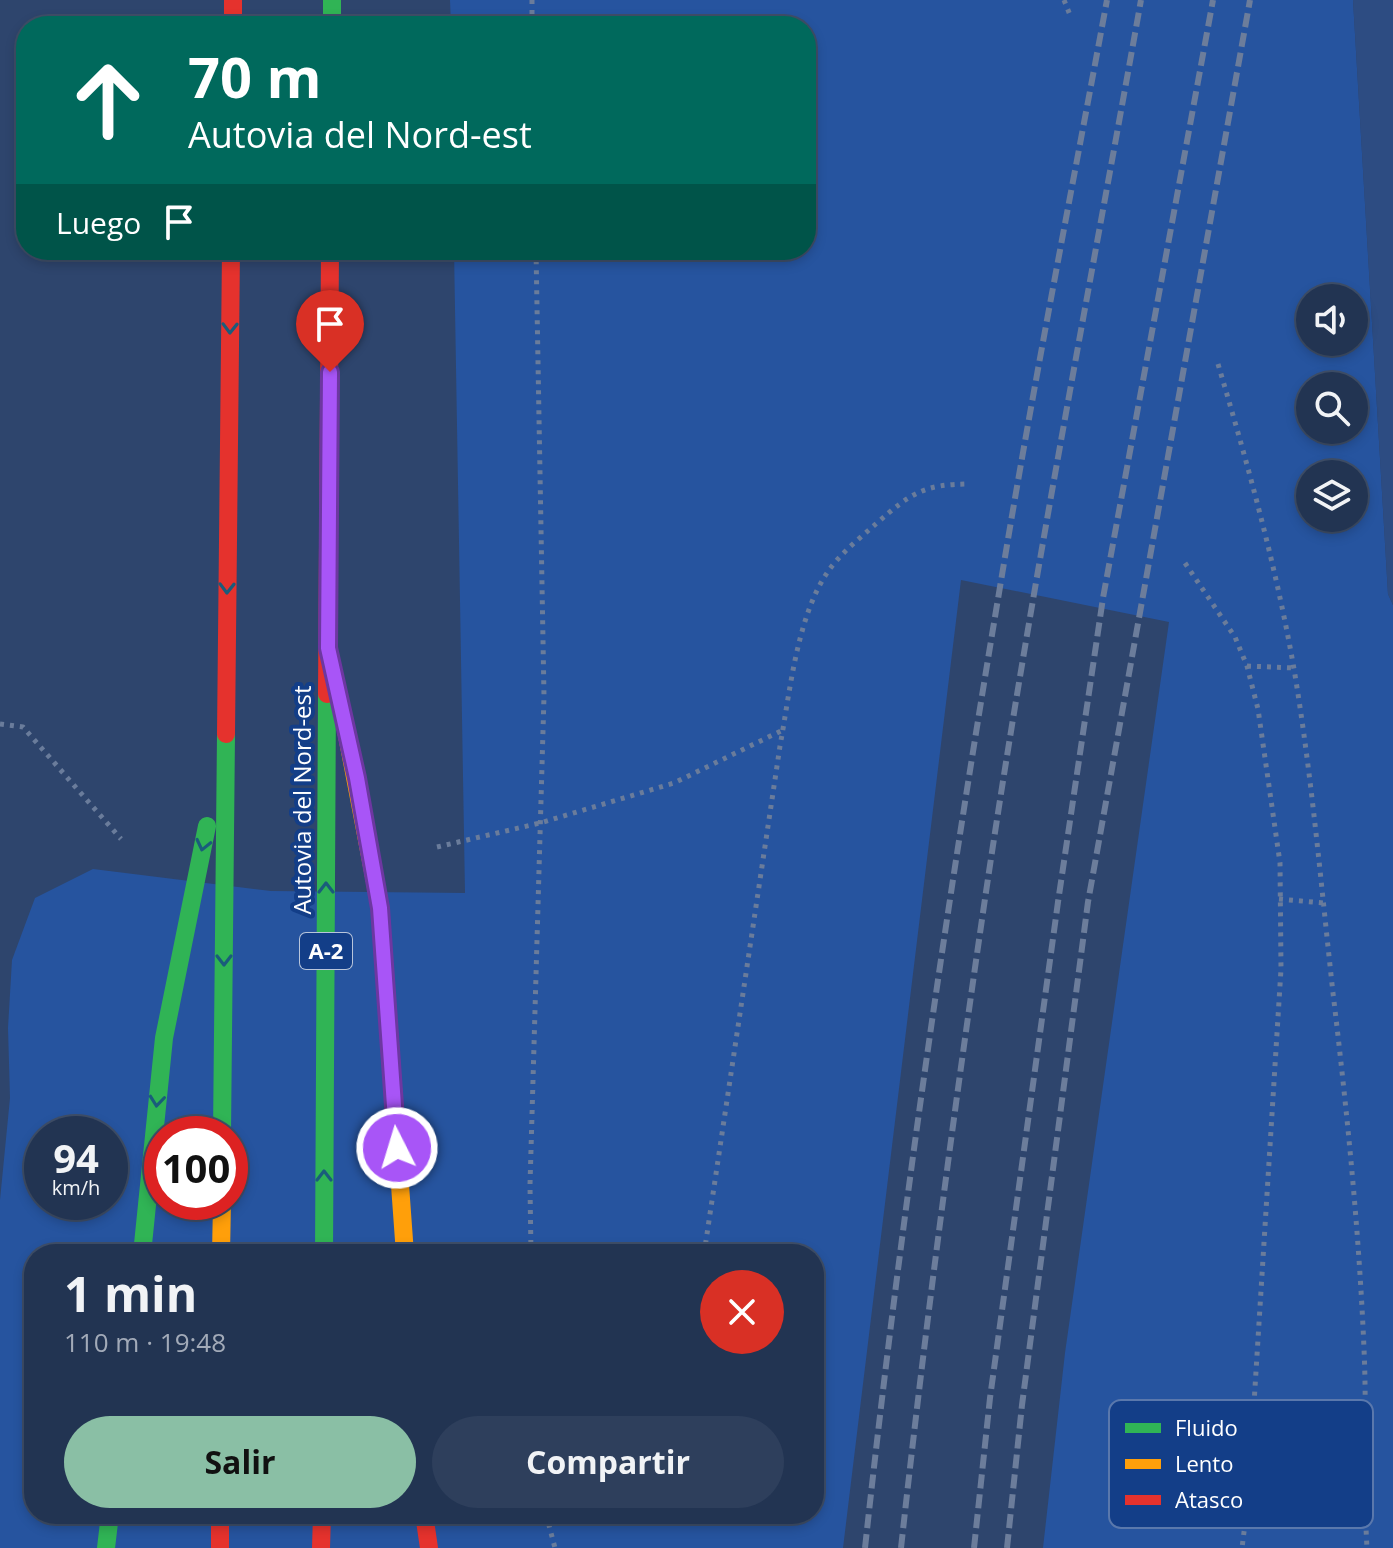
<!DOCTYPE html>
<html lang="es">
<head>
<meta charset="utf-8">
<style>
	body { margin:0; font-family:"Open Sans",sans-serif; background:#2e3f5c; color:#f1f3f6; height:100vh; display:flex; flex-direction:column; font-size:30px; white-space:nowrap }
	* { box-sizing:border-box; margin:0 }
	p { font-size:26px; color:#a2aab8 }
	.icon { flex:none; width:44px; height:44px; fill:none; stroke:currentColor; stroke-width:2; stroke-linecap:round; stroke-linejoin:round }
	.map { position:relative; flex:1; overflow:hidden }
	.side { position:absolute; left:24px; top:1244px; width:800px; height:280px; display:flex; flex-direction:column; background:#223452; border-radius:32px; box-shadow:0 4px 12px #0003,0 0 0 2px #3f4f69 }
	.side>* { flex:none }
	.banner { position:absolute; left:16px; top:16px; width:800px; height:244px; border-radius:32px; box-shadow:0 4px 12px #0003,0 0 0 2px #3f4f69; background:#00695c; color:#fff; overflow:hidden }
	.fabs { position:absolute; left:1296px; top:284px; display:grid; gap:16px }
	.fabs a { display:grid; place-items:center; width:72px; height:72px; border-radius:50%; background:#223452; box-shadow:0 4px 12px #0003,0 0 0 2px #3f4f69; font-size:40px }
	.speed { position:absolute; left:24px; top:1116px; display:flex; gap:16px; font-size:40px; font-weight:700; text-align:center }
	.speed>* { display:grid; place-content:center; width:104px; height:104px; border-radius:50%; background:#223452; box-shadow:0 4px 12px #0003,0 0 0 2px #3f4f69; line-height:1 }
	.speed small { font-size:20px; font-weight:400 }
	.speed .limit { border:12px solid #d22; background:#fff; color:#111 }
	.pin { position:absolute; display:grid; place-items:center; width:68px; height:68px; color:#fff; margin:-82px -34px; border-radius:50% 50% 50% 0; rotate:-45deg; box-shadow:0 0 8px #0007 }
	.pin .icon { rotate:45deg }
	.me { position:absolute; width:88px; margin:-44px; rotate:355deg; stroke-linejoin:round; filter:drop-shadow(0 0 6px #0008) }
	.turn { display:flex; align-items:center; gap:28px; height:168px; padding:0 40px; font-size:36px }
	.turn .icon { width:104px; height:104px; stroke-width:2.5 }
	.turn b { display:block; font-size:56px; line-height:68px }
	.then { display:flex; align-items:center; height:76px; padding:0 40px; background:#0003; gap:16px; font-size:30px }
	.round { display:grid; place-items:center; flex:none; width:84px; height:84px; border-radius:42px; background:#2e3f5c }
	.summary { display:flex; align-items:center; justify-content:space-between; height:136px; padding:0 40px }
	h1 { font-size:48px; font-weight:700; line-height:60px }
	.cta { display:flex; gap:16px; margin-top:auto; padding:16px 40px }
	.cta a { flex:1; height:92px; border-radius:48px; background:#8abfa5; color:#111; font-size:32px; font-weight:700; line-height:92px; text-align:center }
	.cta a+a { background:#2e3f5c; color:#f1f3f6 }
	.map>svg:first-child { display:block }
	.green { fill:#26549f; fill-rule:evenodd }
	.water { fill:#2d4c82 }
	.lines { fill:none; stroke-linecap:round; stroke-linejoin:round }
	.path { stroke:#6a7c9b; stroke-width:5; stroke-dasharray:4 6; stroke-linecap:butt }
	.fast { stroke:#30b455; stroke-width:18 }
	.slow { stroke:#ff9f0a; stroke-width:18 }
	.jam { stroke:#e5322d; stroke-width:18 }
	.rail { stroke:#6c7d9b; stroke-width:6; stroke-dasharray:14 6; stroke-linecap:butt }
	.oneway { stroke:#1a5c7b }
	.route-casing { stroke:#6d37a1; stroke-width:20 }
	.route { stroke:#a855f7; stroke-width:14 }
	.labels { text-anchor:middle; stroke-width:8; stroke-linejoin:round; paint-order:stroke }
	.shield { fill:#133e88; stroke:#b8c5db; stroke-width:2 }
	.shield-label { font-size:22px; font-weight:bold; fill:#fff }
	.street-label { font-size:24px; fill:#fff; stroke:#133e88 }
	.key { fill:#133e88; stroke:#5a78ac; stroke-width:2 }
	.key-label { font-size:22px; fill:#fff }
</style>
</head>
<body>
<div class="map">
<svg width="1393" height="1548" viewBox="0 0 1393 1548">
	<rect width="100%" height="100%" fill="#2e456d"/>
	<path class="green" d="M450 0H1353L1388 594 1393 605V1548H1043L1065 1353 1169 622 961 580 843 1548H0V1200L10 1098 8 1028 12 960 35 898 93 869 271 891 465 893 454 250H806V26H451ZM1310 298H1354V342H1310ZM1310 386H1354V430H1310ZM1310 474H1354V518H1310ZM42 1134H110V1202H42ZM162 1134H230V1202H162ZM34 1254H814V1514H34Z"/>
	<path class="water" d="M1353 0H1393V605L1388 594Z"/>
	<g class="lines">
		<path class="path" d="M532 0V26
			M1064 0 1070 15
			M1218 364C1248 465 1276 566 1294 669 1312 777 1321 885 1333 993 1347 1111 1359 1230 1364 1349 1367 1415 1363 1482 1367 1548
			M1185 563 1235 637 1247 666 1258 709 1280 863 1281 969 1248 1500 1242 1548
			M1247 666 1294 668
			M0 724 23 727 121 839
			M437 847 540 823 674 783 783 730
			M1279 899 1324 903
			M531 1254 530 1185 544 696 536 250
			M704 1254 780 746C790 692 797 615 829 570 842 552 861 537 877 523 911 493 924 484 970 484
			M546 1514 555 1548"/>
		<path class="fast" d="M332 0V26
			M222 1134 226 734
			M142 1254 164 1038 207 826
			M324 1254 327 694
			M106 1548 110 1514"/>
		<path class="slow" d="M345 725 380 908 405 1254
			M221 1254 222 1202"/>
		<path class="jam" d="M233 0V26
			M327 694 330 250
			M226 734 231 250
			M220 1514V1548
			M424 1514 429 1548
			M321 1548 322 1514"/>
		<path class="rail" d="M865 1548C900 1225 947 902 1001 581 1033 387 1071 194 1107 0
			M901 1548C925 1329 954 1110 986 892 1030 594 1088 297 1141 0
			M974 1548 990 1398 1058 902 1103 598 1213 0
			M1007 1548 1022 1405 1088 902 1250 0"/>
	</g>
	<defs><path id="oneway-chevron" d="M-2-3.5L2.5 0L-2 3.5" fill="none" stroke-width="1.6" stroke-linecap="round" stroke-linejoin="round" transform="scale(2)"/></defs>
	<g class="oneway">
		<use href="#oneway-chevron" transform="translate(230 328) rotate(91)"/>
		<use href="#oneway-chevron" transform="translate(227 588) rotate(91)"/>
		<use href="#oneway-chevron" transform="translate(203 845) rotate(103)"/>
		<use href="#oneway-chevron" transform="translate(326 888) rotate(-90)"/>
		<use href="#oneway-chevron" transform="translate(224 960) rotate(90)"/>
		<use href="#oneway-chevron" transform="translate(157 1101) rotate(96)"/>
		<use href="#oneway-chevron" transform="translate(324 1176) rotate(-90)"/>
	</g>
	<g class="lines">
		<defs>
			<path id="route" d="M330 372 328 648 357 778 380 908 397 1148"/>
		</defs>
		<use href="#route" class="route-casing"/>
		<use href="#route" class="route"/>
	</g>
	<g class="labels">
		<rect class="shield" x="300" y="933" width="52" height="36" rx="6"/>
		<g class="shield-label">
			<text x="326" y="959">A-2</text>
		</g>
		<g class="street-label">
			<text transform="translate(303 800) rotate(-90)" y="8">Autovia del Nord-est</text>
		</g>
	</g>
	<rect x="1109" y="1400" width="264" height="128" rx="12" class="key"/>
	<rect x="1125" y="1423" width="36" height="10" fill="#30b455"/>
	<rect x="1125" y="1459" width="36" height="10" fill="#ff9f0a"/>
	<rect x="1125" y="1495" width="36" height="10" fill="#e5322d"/>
	<g class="key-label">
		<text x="1175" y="1436">Fluido</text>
		<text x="1175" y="1472">Lento</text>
		<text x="1175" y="1508">Atasco</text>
	</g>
</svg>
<div class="fabs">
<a><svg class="icon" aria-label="sound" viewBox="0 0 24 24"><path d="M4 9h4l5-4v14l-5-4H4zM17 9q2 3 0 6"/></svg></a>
<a><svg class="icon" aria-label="search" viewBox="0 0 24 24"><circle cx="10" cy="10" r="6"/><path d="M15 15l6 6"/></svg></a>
<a><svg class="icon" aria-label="layers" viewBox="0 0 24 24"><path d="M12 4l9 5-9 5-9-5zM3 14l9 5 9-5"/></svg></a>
</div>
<div class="speed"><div>94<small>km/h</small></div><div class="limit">100</div></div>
<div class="pin" style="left:330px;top:372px;background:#d93025"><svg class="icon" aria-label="arrive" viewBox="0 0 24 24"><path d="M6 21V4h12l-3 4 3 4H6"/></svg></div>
<svg class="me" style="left:397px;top:1148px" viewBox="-20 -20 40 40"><circle r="17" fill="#a855f7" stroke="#fff" stroke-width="3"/><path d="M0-11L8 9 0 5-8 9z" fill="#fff"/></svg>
<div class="banner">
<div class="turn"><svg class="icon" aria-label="ahead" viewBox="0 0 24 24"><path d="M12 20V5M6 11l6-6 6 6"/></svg><div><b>70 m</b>Autovia del Nord-est</div></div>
<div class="then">Luego<svg class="icon" aria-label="arrive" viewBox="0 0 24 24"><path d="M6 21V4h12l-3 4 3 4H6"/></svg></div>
</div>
<section class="side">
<div class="summary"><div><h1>1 min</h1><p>110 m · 19:48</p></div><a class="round" style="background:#d93025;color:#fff"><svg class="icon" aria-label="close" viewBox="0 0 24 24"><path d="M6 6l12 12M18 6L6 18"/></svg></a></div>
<div class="cta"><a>Salir</a><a>Compartir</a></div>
</section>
</div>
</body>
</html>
